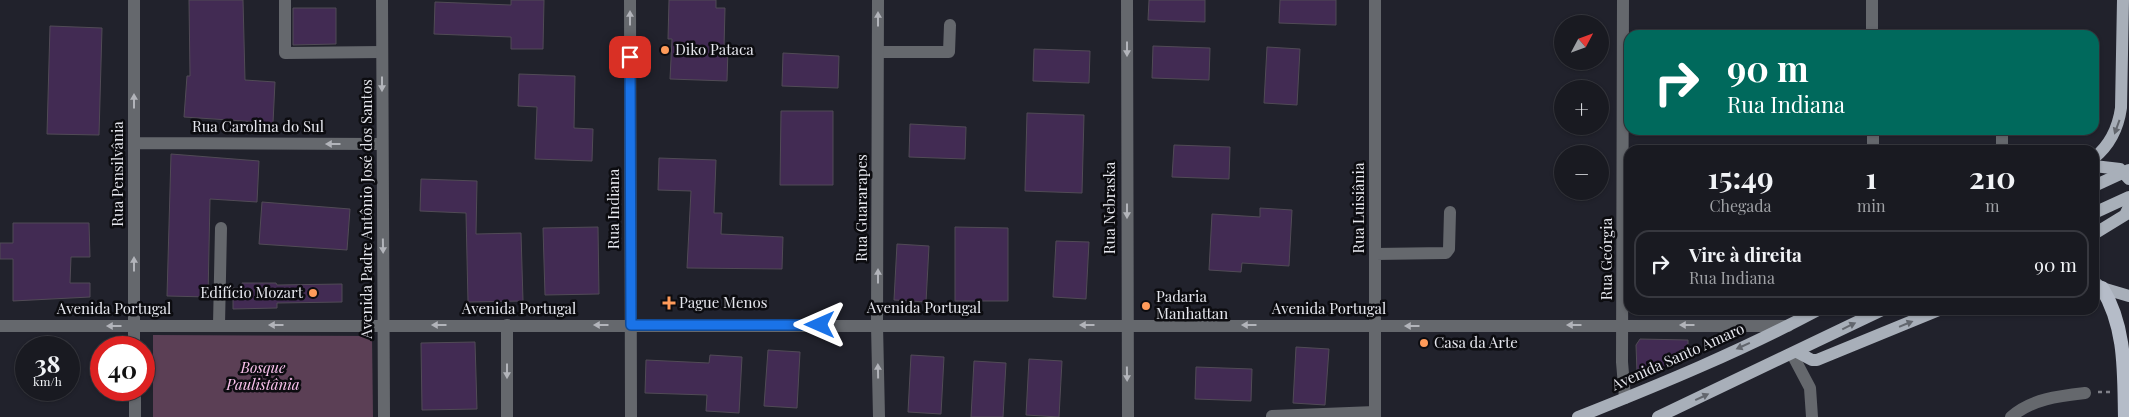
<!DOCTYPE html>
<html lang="pt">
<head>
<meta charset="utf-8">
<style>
	body { margin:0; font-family:"Playfair Display",serif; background:#22232a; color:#f1f3f6; height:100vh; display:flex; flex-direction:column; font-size:19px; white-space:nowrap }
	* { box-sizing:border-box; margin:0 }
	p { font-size:16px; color:#9fa1a5 }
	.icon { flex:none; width:28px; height:28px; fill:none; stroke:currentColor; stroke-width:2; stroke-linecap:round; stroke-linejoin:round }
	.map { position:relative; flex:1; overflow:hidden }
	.panel { position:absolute; left:1624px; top:145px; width:475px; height:170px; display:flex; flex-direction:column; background:#191a21; border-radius:15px; box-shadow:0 1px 4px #0004,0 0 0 1px #37383f }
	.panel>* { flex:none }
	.banner { position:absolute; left:1624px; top:30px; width:475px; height:105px; border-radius:15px; box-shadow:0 1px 4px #0004,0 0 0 1px #37383f; background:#00695c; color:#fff; overflow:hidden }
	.needle { width:32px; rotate:49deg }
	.tools { position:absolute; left:1554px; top:15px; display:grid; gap:10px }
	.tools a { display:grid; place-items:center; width:55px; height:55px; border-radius:50%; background:#191a21; box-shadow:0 1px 4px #0004,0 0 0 1px #37383f; font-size:25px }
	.speed { position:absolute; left:15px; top:336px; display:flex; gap:10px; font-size:25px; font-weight:700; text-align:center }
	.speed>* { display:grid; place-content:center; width:65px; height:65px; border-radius:50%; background:#191a21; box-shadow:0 1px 4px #0004,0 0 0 1px #37383f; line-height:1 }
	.speed small { font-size:12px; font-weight:400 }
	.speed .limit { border:8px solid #d22; background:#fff; color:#111 }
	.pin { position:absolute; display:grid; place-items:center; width:42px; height:42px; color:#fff; margin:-21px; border-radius:10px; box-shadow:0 2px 8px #0006 }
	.me { position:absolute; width:55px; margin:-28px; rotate:270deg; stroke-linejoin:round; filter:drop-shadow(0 0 4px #0008) }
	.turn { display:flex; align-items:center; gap:18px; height:105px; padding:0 20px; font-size:22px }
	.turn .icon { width:65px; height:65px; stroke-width:2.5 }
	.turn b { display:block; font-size:35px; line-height:42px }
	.eta { display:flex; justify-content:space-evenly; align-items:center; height:85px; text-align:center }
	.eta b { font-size:30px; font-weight:700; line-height:35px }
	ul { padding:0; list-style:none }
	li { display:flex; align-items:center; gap:15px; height:68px; margin:0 10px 8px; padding:0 10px; border:2px solid #37383f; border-radius:15px }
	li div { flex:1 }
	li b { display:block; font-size:19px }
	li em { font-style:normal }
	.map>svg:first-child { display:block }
	.green { fill:#5b3f55 }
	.building { fill:#422b53; stroke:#514b56 }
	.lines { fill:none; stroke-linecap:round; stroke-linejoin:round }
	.path { stroke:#808189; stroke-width:2.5; stroke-dasharray:4 4; stroke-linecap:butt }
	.minor { stroke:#65686d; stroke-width:12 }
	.tertiary { stroke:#65686d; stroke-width:12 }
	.primary { stroke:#a8afb9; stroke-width:12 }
	.trunk { stroke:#b5bcc8; stroke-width:14 }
	.primary-bridge { stroke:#a8afb9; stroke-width:12 }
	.oneway { fill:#b2b4ba }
	.oneway2 { fill:#62666d }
	.route-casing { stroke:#114b97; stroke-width:12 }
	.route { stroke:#1a73e8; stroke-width:9 }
	.poi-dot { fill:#ff9b5a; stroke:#0c0c10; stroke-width:2 }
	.labels { text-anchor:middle; stroke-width:5; stroke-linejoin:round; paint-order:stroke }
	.poi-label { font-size:15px; fill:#e6e7ee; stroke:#0c0c10; text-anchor:start }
	.street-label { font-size:15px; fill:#e6e7ee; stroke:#0c0c10 }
	.park-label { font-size:15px; font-style:italic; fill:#fac2ed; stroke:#0c0c10 }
</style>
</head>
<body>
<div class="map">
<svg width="2129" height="417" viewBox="0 0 2129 417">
	<rect width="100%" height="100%" fill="#21222c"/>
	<path class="green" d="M153 335 372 336 373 417H153Z"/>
	<path class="building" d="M189 0H243L245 80 275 82 273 123 184 117 187 76H190Z
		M511 0H544L543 49H511V37L434 34 435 2 511 5Z
		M669 0H716V8H725L724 48 728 49 727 81 670 79 672 39H668Z
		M1149 0H1205V22L1148 20Z
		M1280 0H1336V25L1279 23Z
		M293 8H336V44L293 45Z
		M50 26 102 28 99 135 47 134Z
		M1153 46 1210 48 1209 80 1152 78Z
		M1267 47 1300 49 1297 105 1264 103Z
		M1034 49 1090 51 1089 83 1033 81Z
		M783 53 839 56 838 88 782 86Z
		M519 74 575 76 574 128 593 129 592 161 535 159 537 107 518 106Z
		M781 111H833V185H780Z
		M1027 113 1084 115 1082 193 1025 191Z
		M910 124 966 127 965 159 909 157Z
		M1174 145 1230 147 1229 179 1172 177Z
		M171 154 259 161 257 202 210 199 208 297 167 296Z
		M659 158 716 160 714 213H722L721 234 783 237 782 269 687 268 691 191 658 190Z
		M421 179 477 181 476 234 521 233 523 301 468 302 466 213 420 211Z
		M262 202 350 209 347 250 259 244Z
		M1260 208 1292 210 1289 266 1242 263 1241 272 1209 270 1212 214 1260 217Z
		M13 223H89L90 257H71L70 283H90V297L13 301V259H0V243H13Z
		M598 227 599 294 545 295 543 228Z
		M955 227 1008 228V301H955Z
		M1056 241 1089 242 1086 299 1053 297Z
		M897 244 929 246 926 302 894 300Z
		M242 283H276L277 285 342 284V302L277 303V308L233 309V288H241Z
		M1640 339 1688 340V357L1650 376 1637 372 1636 345Z
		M475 342 477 409 422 410 421 343Z
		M1296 347 1329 349 1325 405 1293 403Z
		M768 350 800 352 797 408 764 406Z
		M710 355 742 357 739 413 706 411 707 395 645 393 646 360 709 363Z
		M911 355 944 357 941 414 908 412Z
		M1029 359 1062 361 1059 417 1026 415Z
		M974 361 1006 363 1003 417H971Z
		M1196 367 1252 369 1251 401 1195 399Z"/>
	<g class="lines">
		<path class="path" d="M2098 392H2110"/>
		<path class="minor" d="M134 0V348
			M285 0V53L382 52
			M630 0 631 417
			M1127 0 1128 417
			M1375 0V417
			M1623 0 1622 362 1625 398
			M1872 0V35
			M879 52H949L950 25
			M1873 130V150
			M134 143 382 144
			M2002 150V130
			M1375 254 1446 253 1449 249 1450 212
			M219 325 221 228
			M1792 354 1810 388 1812 417
			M135 390V417
			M1272 416 1375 412
			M507 417V325
			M2011 417C2032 399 2058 396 2085 393"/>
		<path class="tertiary" d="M382 0 384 417
			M878 0 877 325 879 417
			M0 326H1788"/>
		<path class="primary" d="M2094 158C2110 145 2118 129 2121 108L2123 0
			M2094 166 2120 169 2129 179
			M2094 213 2129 197
			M2094 234 2125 215 2129 207
			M2094 282 2102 288 2129 296
			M1797 352 1812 360H1817L1939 310
			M1578 417C1659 385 1741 351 1818 310
			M1658 417 1882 310"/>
		<path class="trunk" d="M2102 288C2126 327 2124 372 2125 417"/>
		<path class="primary-bridge" d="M2094 186 2129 170"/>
	</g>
	<defs><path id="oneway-solid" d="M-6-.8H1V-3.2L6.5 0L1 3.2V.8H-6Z" transform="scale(1.25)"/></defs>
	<g class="oneway">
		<use href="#oneway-solid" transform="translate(630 18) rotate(-90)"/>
		<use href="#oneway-solid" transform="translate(878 19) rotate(-90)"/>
		<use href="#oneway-solid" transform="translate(1127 49) rotate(90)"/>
		<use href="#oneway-solid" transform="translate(382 84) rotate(90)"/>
		<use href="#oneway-solid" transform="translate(134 101) rotate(-90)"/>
		<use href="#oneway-solid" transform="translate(333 144) rotate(-180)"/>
		<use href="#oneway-solid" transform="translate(1127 211) rotate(90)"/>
		<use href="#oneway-solid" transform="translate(383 246) rotate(89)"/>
		<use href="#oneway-solid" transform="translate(134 264) rotate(-90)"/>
		<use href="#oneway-solid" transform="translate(878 276) rotate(-90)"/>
		<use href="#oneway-solid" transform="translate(276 325) rotate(180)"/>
		<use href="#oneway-solid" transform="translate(439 325) rotate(-180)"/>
		<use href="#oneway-solid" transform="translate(601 325) rotate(180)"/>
		<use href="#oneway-solid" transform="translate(1087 325) rotate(-180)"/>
		<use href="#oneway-solid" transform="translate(1249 325) rotate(-180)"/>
		<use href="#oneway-solid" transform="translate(1574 325) rotate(180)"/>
		<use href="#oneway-solid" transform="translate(1687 325) rotate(-180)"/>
		<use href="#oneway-solid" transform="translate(114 326) rotate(180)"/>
		<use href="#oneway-solid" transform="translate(1412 326) rotate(180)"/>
		<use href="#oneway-solid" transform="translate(507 371) rotate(90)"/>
		<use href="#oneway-solid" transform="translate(878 371) rotate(-91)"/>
		<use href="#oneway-solid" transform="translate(1127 374) rotate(89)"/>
	</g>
	<g class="oneway2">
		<use href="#oneway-solid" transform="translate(2117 127) rotate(110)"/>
		<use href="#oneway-solid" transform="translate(1906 324) rotate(-22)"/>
		<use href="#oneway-solid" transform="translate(1849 326) rotate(-26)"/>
		<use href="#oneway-solid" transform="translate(1743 346) rotate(156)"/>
		<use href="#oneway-solid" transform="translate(1702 397) rotate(-25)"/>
	</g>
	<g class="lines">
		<defs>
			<path id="route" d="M630 57 631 325H820"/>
		</defs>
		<use href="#route" class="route-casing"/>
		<use href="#route" class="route"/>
	</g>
	<g class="poi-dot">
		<circle cx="665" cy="50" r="5"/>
		<circle cx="313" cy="293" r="5"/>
		<path d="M666.5 295.5h5v5h5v5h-5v5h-5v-5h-5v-5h5z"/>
		<circle cx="1146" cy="306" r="5"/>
		<circle cx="1424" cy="343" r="5"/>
	</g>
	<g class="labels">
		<g class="poi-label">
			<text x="675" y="55">Diko Pataca</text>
			<text x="303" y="298" text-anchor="end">Edifício Mozart</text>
			<text x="1156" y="302">Padaria<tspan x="1156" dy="17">Manhattan</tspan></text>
			<text x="679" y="308">Pague Menos</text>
			<text x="1434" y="348">Casa da Arte</text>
		</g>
		<g class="street-label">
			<text x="258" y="132">Rua Carolina do Sul</text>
			<text transform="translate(118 174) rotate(-90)" y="5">Rua Pensilvânia</text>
			<text transform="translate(862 208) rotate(-90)" y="5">Rua Guararapes</text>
			<text transform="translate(1110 208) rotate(-90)" y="5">Rua Nebraska</text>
			<text transform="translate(1359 208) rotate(-90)" y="5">Rua Luisiânia</text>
			<text transform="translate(367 209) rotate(-90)" y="5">Avenida Padre Antônio José dos Santos</text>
			<text transform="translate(614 209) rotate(-90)" y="5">Rua Indiana</text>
			<text transform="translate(1607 259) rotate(-90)" y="5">Rua Geórgia</text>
			<text x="924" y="313">Avenida Portugal</text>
			<text x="114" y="314">Avenida Portugal</text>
			<text x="519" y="314">Avenida Portugal</text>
			<text x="1329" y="314">Avenida Portugal</text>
			<text transform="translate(1678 357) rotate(-24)" y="5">Avenida Santo Amaro</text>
		</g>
		<g class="park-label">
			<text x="263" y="373">Bosque<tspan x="263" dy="17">Paulistânia</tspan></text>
		</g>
	</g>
</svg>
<div class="tools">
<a><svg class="needle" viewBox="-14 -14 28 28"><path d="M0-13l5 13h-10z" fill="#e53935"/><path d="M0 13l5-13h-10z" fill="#9fa1a5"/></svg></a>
<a>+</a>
<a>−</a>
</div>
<div class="speed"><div>38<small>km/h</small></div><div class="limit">40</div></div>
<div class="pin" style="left:630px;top:57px;background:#d93025"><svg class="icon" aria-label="arrive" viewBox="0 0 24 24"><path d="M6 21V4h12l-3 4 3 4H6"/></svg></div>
<svg class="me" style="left:820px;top:325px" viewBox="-20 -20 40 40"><path d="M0-17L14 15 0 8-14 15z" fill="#1a73e8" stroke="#fff" stroke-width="4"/></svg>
<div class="banner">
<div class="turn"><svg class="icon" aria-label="right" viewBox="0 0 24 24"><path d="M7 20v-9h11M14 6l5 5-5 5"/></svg><div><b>90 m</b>Rua Indiana</div></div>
</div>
<section class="panel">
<div class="eta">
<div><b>15:49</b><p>Chegada</p></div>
<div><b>1</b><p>min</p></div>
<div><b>210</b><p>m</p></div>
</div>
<ul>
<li><svg class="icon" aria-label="right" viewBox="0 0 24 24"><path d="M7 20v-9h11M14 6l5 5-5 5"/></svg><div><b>Vire à direita</b><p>Rua Indiana</p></div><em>90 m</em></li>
</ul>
</section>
</div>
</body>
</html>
